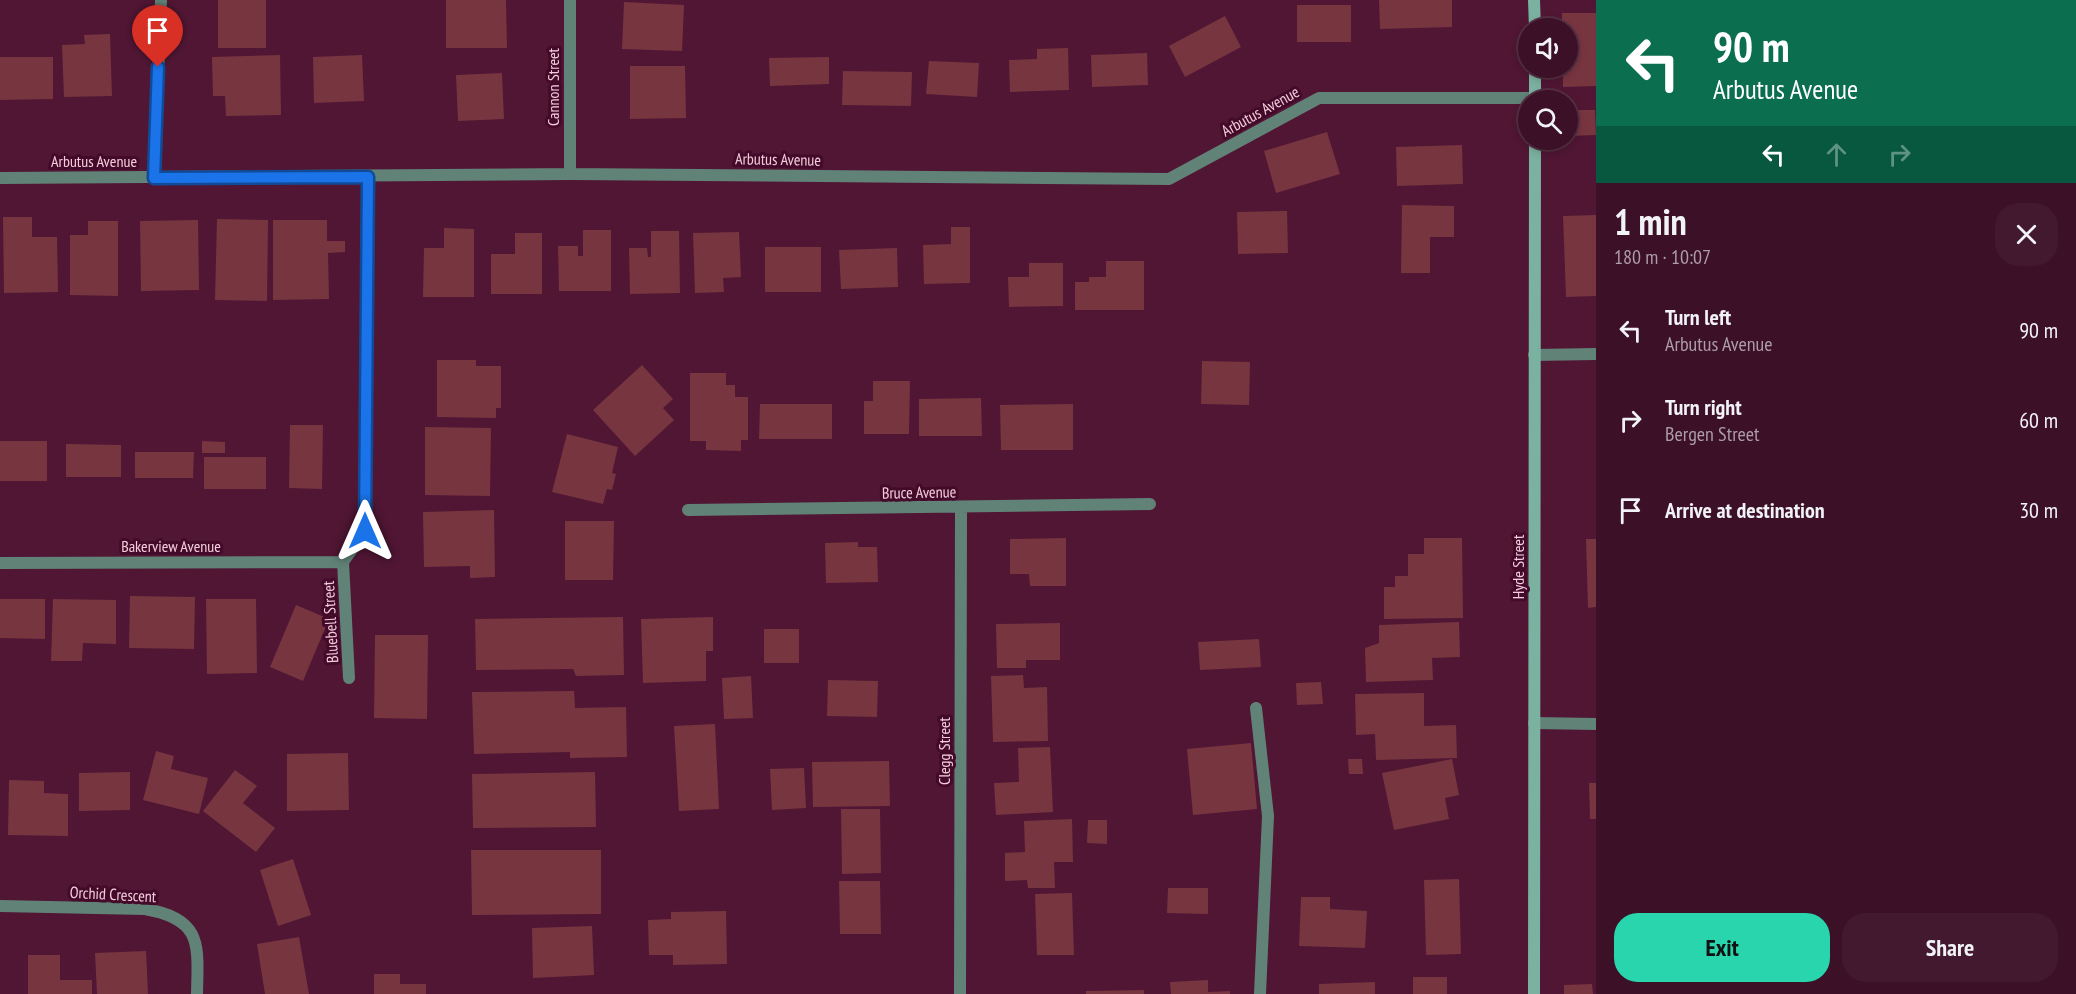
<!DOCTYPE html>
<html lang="en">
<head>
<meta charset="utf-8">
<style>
	body { margin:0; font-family:"PT Sans Narrow",sans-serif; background:#43192f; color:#f1f3f6; height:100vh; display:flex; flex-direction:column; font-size:22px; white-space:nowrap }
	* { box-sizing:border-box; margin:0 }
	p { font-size:20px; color:#ac9da7 }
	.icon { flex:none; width:33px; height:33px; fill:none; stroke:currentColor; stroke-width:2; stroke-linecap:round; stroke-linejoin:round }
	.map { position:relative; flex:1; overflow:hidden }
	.details { display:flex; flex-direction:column; background:#3c1027; width:480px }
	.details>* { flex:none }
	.hud { background:#0b6e4f; color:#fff; overflow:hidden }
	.controls { position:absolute; left:1518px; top:18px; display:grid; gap:12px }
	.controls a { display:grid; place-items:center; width:60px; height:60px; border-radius:50%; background:#3c1027; box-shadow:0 3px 9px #0003,0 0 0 2px #553044; font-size:30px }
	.pin { position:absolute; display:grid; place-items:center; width:51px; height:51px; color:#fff; margin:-62px -26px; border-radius:50% 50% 50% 0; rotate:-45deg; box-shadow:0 0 6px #0007 }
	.pin .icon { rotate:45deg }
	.me { position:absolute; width:66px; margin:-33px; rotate:0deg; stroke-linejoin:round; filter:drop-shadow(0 0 4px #0008) }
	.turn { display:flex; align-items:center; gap:21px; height:126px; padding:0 18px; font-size:27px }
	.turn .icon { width:78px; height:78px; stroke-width:2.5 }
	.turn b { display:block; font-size:42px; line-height:51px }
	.lanes { display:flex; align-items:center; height:57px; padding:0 18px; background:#0003; justify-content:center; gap:30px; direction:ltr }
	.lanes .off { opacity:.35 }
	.round { display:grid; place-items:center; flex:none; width:63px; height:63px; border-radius:24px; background:#43192f }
	.summary { display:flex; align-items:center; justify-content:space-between; height:102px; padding:0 18px }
	h1 { font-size:36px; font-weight:700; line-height:45px }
	.primary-button { display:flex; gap:12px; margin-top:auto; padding:12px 18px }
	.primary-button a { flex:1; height:69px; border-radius:24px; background:#28d5ad; color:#111; font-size:24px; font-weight:700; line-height:69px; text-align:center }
	.primary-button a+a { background:#43192f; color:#f1f3f6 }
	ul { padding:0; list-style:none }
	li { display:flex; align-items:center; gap:18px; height:90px; padding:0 18px }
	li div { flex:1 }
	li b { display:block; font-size:22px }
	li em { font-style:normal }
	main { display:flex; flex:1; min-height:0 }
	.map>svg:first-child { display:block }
	.building { fill:#773540 }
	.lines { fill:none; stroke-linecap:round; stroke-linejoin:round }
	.lane { stroke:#618277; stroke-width:12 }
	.street { stroke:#618277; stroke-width:12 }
	.secondary { stroke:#7bb1a0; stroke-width:12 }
	.route-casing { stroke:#114b97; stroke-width:15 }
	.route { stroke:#1a73e8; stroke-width:10 }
	.labels { text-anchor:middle; stroke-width:6; stroke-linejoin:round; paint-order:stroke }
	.street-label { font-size:16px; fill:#f3cddc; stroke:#440a2a }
</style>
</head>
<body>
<main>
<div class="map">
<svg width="1596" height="994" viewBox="0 0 1596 994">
	<rect width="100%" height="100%" fill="#501634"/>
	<path class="building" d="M218 0H266V48H218Z
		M446 0H506L507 48H446Z
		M1379 0H1452V27L1380 29Z
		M624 2 684 5 682 51 622 49Z
		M1297 5H1351V42H1297Z
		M1562 13H1596V86L1563 87V68H1568V28H1562Z
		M1225 16 1241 47 1185 77 1169 46Z
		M110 34 112 96 64 97 62 45 85 44 84 35Z
		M1068 48 1069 90 1010 92 1009 60 1037 59V49Z
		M1147 53 1148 85 1092 87 1091 55Z
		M280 55 281 115 226 116 225 96H213L212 57Z
		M362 55 364 101 314 103 313 57Z
		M0 57H53V99L0 100Z
		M829 57V84L770 86 769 58Z
		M929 61 979 63 977 97 926 94Z
		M630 66H685L686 118 630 119Z
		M843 71 912 72 911 106 842 105Z
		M502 73 504 119 458 121 456 75Z
		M1569 110H1595L1596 135 1569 136Z
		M1327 132 1340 174 1276 193 1264 151Z
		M1462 145 1463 184 1397 186 1396 147Z
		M1402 205 1454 206V237H1430V273H1401Z
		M1287 211 1288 253 1238 254 1237 212Z
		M1596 215V296L1566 297 1563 216Z
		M3 217H32V237H57L58 292 4 293Z
		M217 219 268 220 267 301 215 300Z
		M198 220 199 290 141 291 140 221Z
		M273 220H327V241H345V252L328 253 329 299 273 300Z
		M88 221H118V296L70 295V235H88Z
		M951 227H970V283L924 284 923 245 951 244Z
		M444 228 474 229V297H423L424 248H444Z
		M583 230H611V291H559L558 246H578V256H583Z
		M651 231H679L680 293 630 294 629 248H647L648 257H651Z
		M739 232 741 277 723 278 724 292 695 293 693 233Z
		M515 233H542V294H491V254H515Z
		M765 247H821V292H765Z
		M897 248 898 287 841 289 839 250Z
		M1106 261H1144V310H1075V282H1089V277H1106Z
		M1029 263H1063V306L1009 307 1008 277H1029Z
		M437 360H476V366H501V408H496V418L437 417Z
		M1202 361 1250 362 1249 405 1201 404Z
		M642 365 673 399 663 408 674 420 635 456 593 410Z
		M690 373H726V385H735V397H748V440H741V451L706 450V441H690Z
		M873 381H910L909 434H864V401H873Z
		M981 398 982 436H919V399Z
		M760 404H832V439H759Z
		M1073 404V450H1001L1000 405Z
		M290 425H323L322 489 289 488Z
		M425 427 491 428 490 496 425 495Z
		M567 434 618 447 612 473 616 474 612 490 607 489 603 504 552 492Z
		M0 441H47V481H0Z
		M202 441 225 442V453H202Z
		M66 444 121 445V477H66Z
		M135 452H194L193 478H135Z
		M204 457H266V489H204Z
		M494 510 495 577 470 578V566L424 567 423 512Z
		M565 521H614L613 580H565Z
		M1066 538V586H1030L1029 574H1010V539Z
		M1424 538H1462L1463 618 1384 619V587H1395V576H1408V554H1424Z
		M1586 539H1596V607L1588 608Z
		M858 542V547H877L878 582 826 583 825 543Z
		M130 596 195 597 194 649 129 648Z
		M0 599H45V639L0 638Z
		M53 599 116 600V644L83 643 82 661H51Z
		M206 599H256L257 673 207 674Z
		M296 605 329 619 303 681 270 667Z
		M623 617 624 675 576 676 573 669 476 670 475 619Z
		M713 617V651H706V681L643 683 641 619Z
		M1459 622 1460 657 1432 658 1433 680 1366 682 1365 648 1379 643V625Z
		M1060 623V660H1026V668H997L996 624Z
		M764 629H799V663H764Z
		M375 635H428L427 719 374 718Z
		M1259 639 1261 667 1200 670 1198 642Z
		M1023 675 1024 688 1047 687 1048 741 993 742 991 676Z
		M751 676 753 718 724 719 722 678Z
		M828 680 878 681 877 717 827 716Z
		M1321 682 1323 704 1297 705 1296 683Z
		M574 691 575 708 626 707 627 757 570 758V752L474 754 472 692Z
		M1424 693V726L1456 725 1457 758 1376 760 1375 734 1356 735 1355 694Z
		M715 724 719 809 679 811 674 726Z
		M1251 743 1257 809 1193 815 1187 749Z
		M1050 747 1053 812 996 815 994 783 1019 782 1018 748Z
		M156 751 174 756 171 769 208 778 199 814 143 800Z
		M348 753 349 810 287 811V754Z
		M1348 759H1362L1363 774H1349Z
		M1452 759 1459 795 1445 798 1449 819 1394 830 1382 773Z
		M889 761 890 806 813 807 812 762Z
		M804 768 806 808 772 810 770 769Z
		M235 770 257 786 243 803 275 828 256 852 203 811Z
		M130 772V810L79 811V773Z
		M595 772 596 827 473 828 472 774Z
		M9 780 44 781V793L68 794V836L8 835Z
		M1589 783H1596V819H1590Z
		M841 809H880L881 873 842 874Z
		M1072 819 1073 862H1054L1055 888H1028L1027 880 1005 881V853L1025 852 1024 821Z
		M1088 820H1107V844L1087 843Z
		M471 850H601V914L472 915Z
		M293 859 311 915 278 926 260 870Z
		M1459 879 1461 954 1426 955 1424 880Z
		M839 881H880L881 934H840Z
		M1168 888H1208V914L1167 913Z
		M1072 893 1074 955H1037L1035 894Z
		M1301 897H1330V909L1367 911 1365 948 1299 946Z
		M726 911 727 964 673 965V955H649L648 920 671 919V912Z
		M592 926 594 975 533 978 532 928Z
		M299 937 309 994H265L257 944Z
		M146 951 148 994H97L95 953Z
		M28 955H60V980H92V994H28Z
		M374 974H400V984H426V994H374Z
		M1413 977H1447V994H1413Z
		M1208 980V992L1230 991V994H1171L1170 982Z
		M1375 982V994H1319V984Z
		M1592 984 1593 994H1564V985Z
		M1144 990V994H1086V991Z"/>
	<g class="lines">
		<path class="lane" d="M1256 708 1268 816 1260 994"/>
		<path class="street" d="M570 0V174
			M0 178 570 174 1169 179 1319 98H1535
			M154 178 161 0
			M1534 355 1596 354
			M688 510 1150 504
			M0 563 343 562
			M349 678 343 562 365 531 368 177
			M1534 723 1596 724
			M0 906 145 909C203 919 198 945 197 994
			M960 994 961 508"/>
		<path class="secondary" d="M1534 0 1535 28
			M1535 68V100
			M1534 994 1535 140"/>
	</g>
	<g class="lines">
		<defs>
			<path id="route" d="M158 67 154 178 368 177 365 531"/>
		</defs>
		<use href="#route" class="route-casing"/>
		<use href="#route" class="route"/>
	</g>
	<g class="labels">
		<g class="street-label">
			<text transform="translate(553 87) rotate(-90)" y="6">Cannon Street</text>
			<text transform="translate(1260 111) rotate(-29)" y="6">Arbutus Avenue</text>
			<text transform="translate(778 159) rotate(1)" y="6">Arbutus Avenue</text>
			<text x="94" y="167">Arbutus Avenue</text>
			<text transform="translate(919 492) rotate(-1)" y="6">Bruce Avenue</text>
			<text x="171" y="552">Bakerview Avenue</text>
			<text transform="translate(1518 567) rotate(-90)" y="6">Hyde Street</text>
			<text transform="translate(330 622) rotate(-93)" y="6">Bluebell Street</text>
			<text transform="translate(944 751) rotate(-90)" y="6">Clegg Street</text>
			<text transform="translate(113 894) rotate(3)" y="6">Orchid Crescent</text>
		</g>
	</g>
</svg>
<div class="controls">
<a><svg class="icon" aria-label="sound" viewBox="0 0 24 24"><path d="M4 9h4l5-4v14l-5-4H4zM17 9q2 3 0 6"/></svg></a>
<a><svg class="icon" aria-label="search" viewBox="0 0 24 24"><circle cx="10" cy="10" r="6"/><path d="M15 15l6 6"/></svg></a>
</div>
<div class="pin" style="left:158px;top:67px;background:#d93025"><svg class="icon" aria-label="arrive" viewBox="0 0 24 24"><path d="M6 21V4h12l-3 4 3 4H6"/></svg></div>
<svg class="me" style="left:365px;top:531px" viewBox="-20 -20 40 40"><path d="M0-17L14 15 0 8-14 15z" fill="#1a73e8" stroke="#fff" stroke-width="4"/></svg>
</div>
<section class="details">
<div class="hud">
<div class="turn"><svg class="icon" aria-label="left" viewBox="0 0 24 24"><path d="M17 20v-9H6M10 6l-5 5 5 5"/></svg><div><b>90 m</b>Arbutus Avenue</div></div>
<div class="lanes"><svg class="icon" aria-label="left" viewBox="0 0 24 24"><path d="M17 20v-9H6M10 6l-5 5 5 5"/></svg><svg class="icon off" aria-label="ahead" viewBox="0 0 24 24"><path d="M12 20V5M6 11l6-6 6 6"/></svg><svg class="icon off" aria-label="right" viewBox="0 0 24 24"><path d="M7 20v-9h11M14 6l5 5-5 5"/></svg></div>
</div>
<div class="summary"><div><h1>1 min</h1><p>180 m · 10:07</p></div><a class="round"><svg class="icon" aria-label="close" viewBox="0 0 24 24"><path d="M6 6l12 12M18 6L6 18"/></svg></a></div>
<ul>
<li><svg class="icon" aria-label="left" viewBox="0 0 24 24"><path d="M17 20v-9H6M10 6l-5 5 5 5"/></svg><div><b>Turn left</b><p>Arbutus Avenue</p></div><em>90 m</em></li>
<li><svg class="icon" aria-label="right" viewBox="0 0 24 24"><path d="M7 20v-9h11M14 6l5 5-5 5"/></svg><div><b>Turn right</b><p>Bergen Street</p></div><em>60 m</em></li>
<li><svg class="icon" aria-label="arrive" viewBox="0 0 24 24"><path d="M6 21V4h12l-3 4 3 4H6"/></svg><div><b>Arrive at destination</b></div><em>30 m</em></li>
</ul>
<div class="primary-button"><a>Exit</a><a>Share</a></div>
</section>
</main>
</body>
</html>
